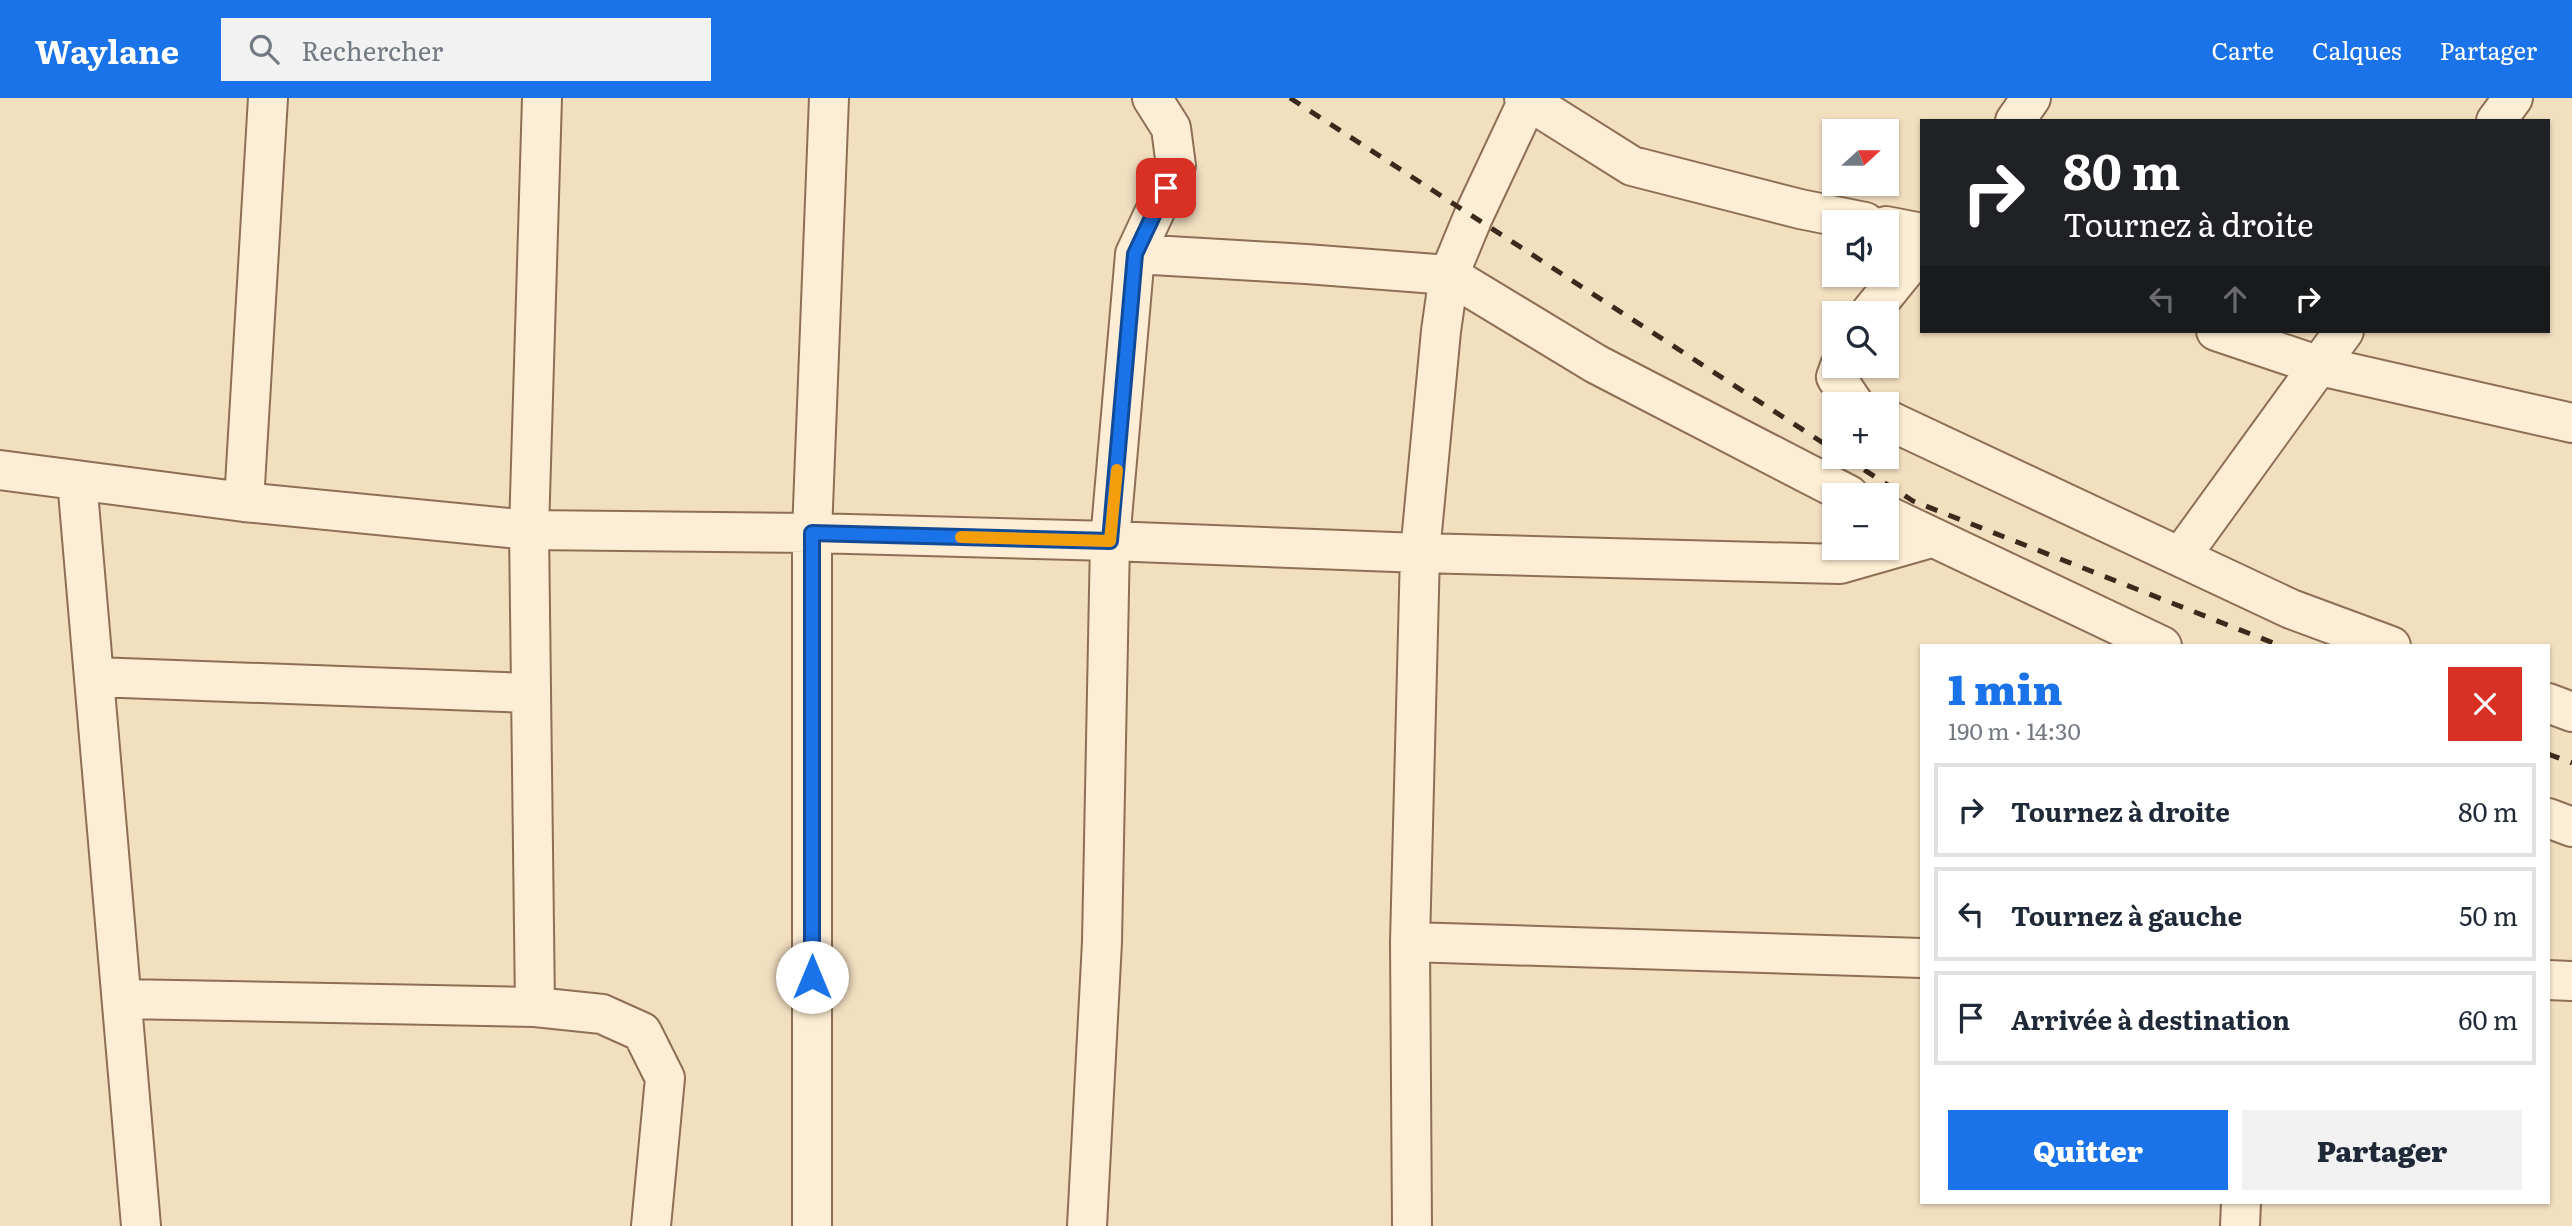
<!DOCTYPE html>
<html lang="fr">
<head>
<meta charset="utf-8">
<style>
	body { margin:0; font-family:Literata,serif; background:#f2f2f3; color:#1f2937; height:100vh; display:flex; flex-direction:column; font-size:26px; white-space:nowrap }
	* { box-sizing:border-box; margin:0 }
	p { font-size:23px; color:#747a83 }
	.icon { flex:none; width:38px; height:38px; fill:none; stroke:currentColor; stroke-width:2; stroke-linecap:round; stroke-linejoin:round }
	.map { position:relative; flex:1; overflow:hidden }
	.drawer { position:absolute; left:1920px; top:546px; width:630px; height:560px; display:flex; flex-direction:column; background:#fff; border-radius:0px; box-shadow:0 2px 5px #0004 }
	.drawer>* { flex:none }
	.banner { position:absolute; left:1920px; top:21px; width:630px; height:214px; border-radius:0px; box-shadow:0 2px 5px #0004; background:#202124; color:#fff; overflow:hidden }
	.needle { width:46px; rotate:69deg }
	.controls { position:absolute; left:1822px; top:21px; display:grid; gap:14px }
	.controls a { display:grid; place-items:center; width:77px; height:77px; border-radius:0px; background:#fff; box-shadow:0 2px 5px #0004; font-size:35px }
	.pin { position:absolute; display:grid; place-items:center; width:60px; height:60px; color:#fff; margin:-30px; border-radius:14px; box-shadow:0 4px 10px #0006 }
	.me { position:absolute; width:77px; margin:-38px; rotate:0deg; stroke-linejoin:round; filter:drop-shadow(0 0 5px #0008) }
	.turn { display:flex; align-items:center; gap:24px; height:147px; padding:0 28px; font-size:32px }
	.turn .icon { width:91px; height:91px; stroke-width:2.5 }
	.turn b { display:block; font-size:49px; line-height:60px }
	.lanes { display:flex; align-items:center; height:66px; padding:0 28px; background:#0003; justify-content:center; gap:35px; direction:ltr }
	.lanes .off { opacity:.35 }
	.round { display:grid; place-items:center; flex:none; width:74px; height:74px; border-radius:0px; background:#f2f2f3 }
	.overview { display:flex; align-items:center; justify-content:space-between; height:119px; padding:0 28px }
	h1 { font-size:42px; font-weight:800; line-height:52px; color:#1a73e8 }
	.cta { display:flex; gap:14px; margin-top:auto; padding:14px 28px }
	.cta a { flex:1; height:80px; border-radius:0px; background:#1a73e8; color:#fff; font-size:28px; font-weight:800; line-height:80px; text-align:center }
	.cta a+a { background:#f2f2f3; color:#1f2937 }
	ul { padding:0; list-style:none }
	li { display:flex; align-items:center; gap:21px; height:94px; margin:0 14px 10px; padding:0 14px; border:4px solid #e0e1e3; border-radius:0px }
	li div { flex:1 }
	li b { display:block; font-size:26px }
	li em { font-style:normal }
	header { display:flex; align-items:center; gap:42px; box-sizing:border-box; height:98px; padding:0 35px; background:#1a73e8; color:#fff }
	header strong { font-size:33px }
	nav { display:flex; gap:38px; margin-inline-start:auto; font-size:24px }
	.search { width:490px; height:63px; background:#f2f2f3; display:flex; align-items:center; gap:18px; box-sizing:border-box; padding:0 24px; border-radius:0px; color:#747a83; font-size:26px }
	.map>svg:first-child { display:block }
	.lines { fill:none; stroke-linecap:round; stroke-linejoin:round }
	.street-casing { stroke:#8e6f56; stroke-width:42 }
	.street { stroke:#fcedd4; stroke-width:38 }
	.rail { stroke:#3c291c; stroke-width:5; stroke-dasharray:12 12; stroke-linecap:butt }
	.route-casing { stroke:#114b97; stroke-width:18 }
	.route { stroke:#1a73e8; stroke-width:12 }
	.slow { stroke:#f59e0b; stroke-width:12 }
</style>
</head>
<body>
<header>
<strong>Waylane</strong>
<div class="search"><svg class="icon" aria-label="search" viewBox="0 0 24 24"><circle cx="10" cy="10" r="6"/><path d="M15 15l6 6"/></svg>Rechercher</div>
<nav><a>Carte</a><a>Calques</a><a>Partager</a></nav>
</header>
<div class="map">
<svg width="2572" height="1128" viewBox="0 0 2572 1128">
	<rect width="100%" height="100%" fill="#f2dfc0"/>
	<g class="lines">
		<defs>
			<path id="street" d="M1524 0 1632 68 1800 111 1865 124
				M2015 23 2031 0
				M2496 23 2513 0
				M1886 128 1922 135
				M1135 156 1306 166 1449 177 1596 266 1849 397
				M1870 215 1922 151
				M2216 233 2320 268 2572 325
				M1840 268 1836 279 1854 306
				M1886 321 2291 511 2391 548
				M0 372 244 404 529 432 812 435 1110 443 1420 455 1840 466 1931 440
				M77 382 141 1128
				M244 404 268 0
				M1886 417 2162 548
				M2181 458 2344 233
				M95 579 531 595
				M2548 605 2572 614
				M2548 720 2572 729
				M1410 844 1922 860
				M2548 882 2572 883
				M122 901 535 909 602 916 642 934 665 980 651 1128
				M535 909 529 432 542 0
				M812 1128V435L829 0
				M1087 1128 1102 844 1110 443 1135 156 1176 68 1171 30 1152 0
				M1412 1128 1410 844 1420 455 1441 233 1449 177 1473 119 1529 0
				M2240 1128 2241 1104"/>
		</defs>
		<use href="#street" class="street-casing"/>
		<use href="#street" class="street"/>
		<path class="rail" d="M1290 0 1834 352
			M1844 359 1913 403 2281 548
			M2548 656 2572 665"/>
	</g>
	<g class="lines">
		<defs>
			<path id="route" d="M812 879V435L1110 443 1135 156 1166 90"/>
		</defs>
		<use href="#route" class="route-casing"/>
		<use href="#route" class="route"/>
		<path class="slow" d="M961 439 1110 443 1117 372"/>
	</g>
</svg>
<div class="controls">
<a><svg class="needle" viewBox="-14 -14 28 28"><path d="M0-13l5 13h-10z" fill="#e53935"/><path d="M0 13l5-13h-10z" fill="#747a83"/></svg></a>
<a><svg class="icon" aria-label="sound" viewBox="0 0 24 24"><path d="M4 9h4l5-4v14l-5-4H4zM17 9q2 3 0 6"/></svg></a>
<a><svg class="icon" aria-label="search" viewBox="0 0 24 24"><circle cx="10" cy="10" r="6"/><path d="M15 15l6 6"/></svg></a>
<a>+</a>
<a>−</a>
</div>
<div class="pin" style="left:1166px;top:90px;background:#d93025"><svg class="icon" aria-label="arrive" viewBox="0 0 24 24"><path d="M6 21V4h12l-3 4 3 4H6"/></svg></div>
<svg class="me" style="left:812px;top:879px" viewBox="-20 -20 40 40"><circle r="19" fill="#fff"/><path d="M0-13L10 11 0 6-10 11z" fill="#1a73e8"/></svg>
<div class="banner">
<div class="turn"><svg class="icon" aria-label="right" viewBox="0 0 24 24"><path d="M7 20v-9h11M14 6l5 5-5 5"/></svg><div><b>80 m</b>Tournez à droite</div></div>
<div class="lanes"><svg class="icon off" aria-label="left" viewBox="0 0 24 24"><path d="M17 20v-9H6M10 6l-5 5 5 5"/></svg><svg class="icon off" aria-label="ahead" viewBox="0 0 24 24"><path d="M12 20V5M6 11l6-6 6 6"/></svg><svg class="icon" aria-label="right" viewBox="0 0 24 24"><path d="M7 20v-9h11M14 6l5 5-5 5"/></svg></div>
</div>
<section class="drawer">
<div class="overview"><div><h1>1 min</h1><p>190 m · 14:30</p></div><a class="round" style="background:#d93025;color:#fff"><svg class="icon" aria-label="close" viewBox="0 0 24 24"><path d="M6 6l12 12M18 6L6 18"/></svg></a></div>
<ul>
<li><svg class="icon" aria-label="right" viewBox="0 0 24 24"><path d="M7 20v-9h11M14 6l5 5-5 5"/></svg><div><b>Tournez à droite</b></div><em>80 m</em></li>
<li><svg class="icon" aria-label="left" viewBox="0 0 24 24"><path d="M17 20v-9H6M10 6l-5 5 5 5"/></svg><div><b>Tournez à gauche</b></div><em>50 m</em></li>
<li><svg class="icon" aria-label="arrive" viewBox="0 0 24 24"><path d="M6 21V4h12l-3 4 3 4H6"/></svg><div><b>Arrivée à destination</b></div><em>60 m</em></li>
</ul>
<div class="cta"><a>Quitter</a><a>Partager</a></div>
</section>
</div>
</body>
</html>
